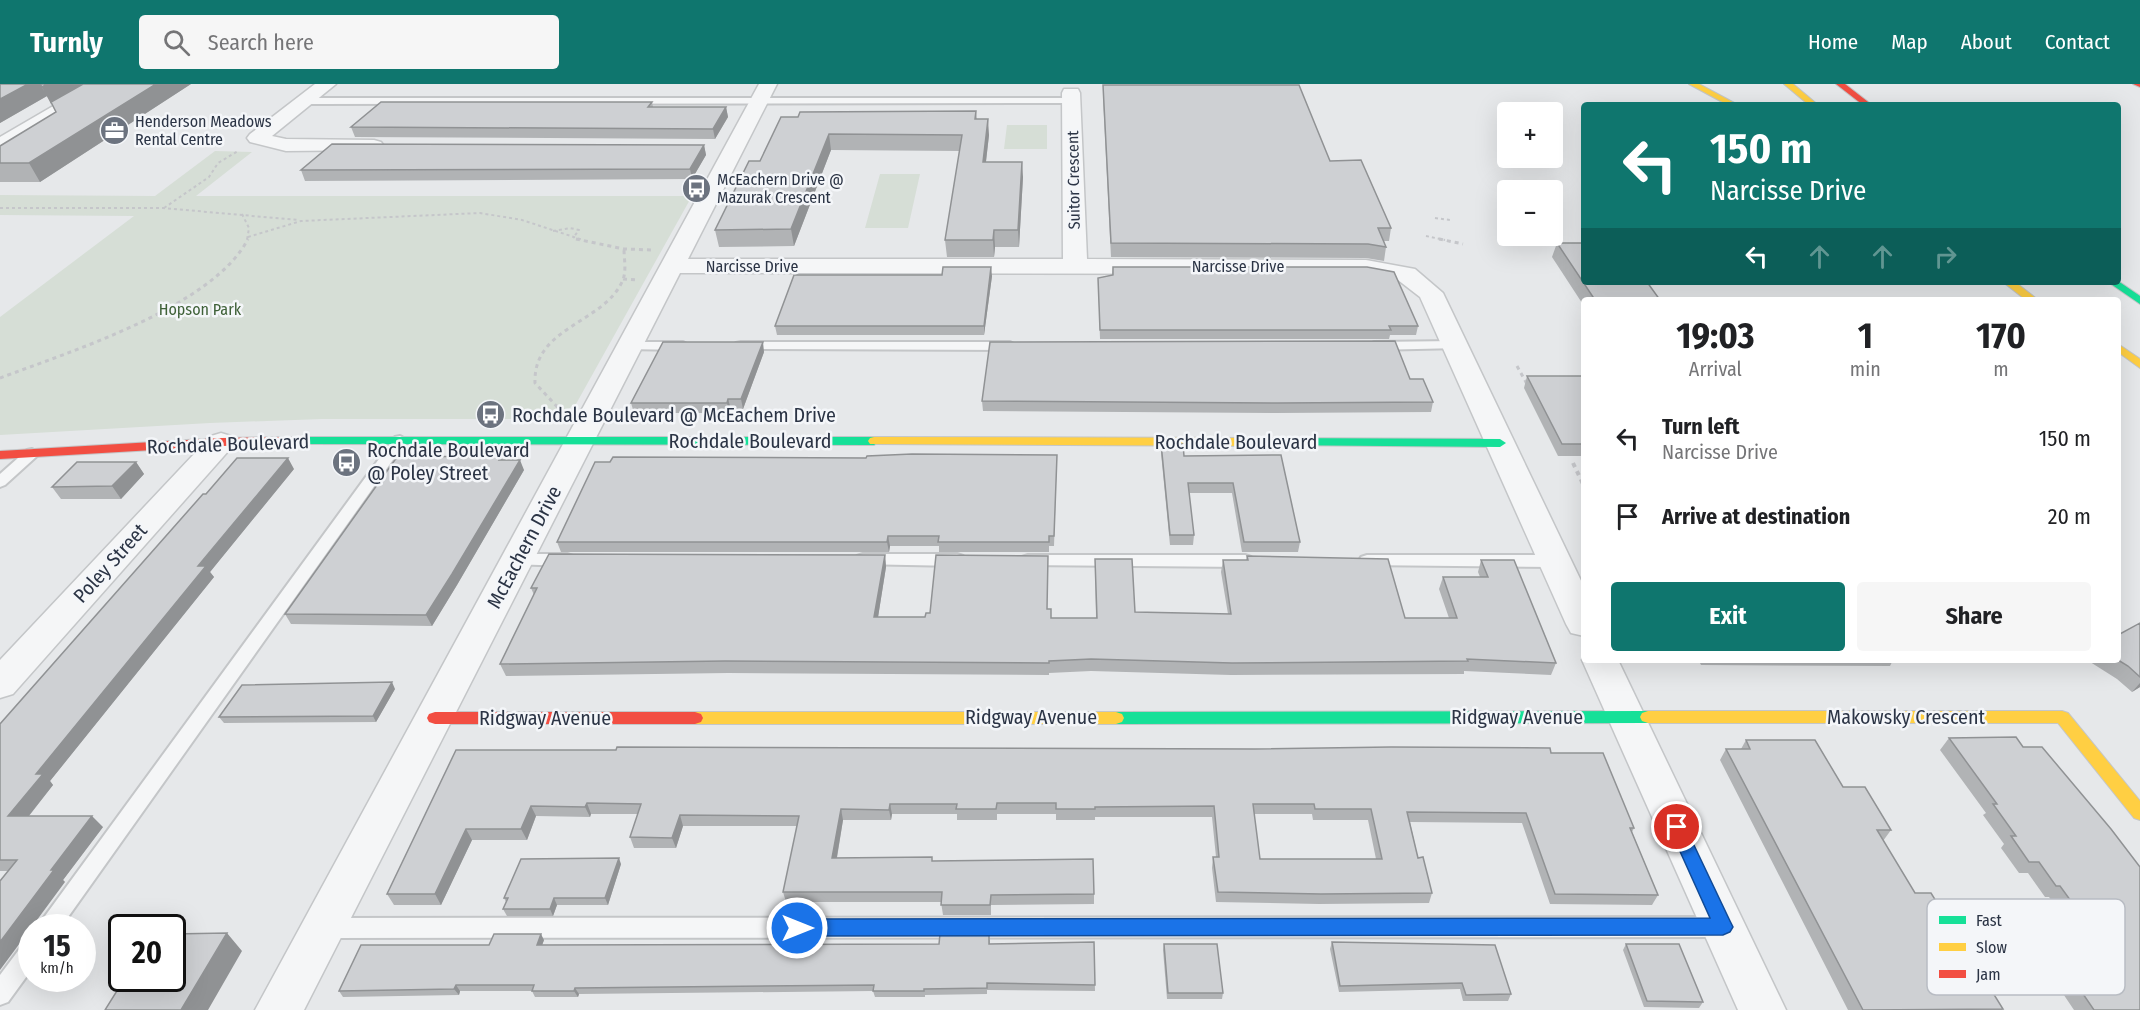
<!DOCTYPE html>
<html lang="en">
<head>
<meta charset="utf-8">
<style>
	body { margin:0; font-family:"Fira Sans Condensed",sans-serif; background:#f6f6f6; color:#202124; height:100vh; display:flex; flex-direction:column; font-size:22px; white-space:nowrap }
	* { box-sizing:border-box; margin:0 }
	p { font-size:20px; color:#757577 }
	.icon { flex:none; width:33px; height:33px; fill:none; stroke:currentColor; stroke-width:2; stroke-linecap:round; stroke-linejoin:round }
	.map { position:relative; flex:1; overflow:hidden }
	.sheet { position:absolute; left:1581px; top:213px; width:540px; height:366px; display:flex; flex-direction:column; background:#fff; border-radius:6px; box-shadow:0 6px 24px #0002 }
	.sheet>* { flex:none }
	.banner { position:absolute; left:1581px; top:18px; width:540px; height:183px; border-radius:6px; box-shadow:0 6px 24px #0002; background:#0f766e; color:#fff; overflow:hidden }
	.buttons { position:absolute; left:1497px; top:18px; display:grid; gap:12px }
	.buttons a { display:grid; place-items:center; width:66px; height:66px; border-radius:6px; background:#fff; box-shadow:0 6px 24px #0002; font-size:30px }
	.speed { position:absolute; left:18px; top:830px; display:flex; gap:12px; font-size:30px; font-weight:700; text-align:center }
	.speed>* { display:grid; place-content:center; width:78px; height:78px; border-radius:50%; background:#fff; box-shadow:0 6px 24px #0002; line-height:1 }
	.speed small { font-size:15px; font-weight:400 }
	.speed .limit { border:3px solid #111; border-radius:9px; background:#fff; color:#111 }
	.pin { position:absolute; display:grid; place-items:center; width:51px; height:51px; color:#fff; margin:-26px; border:3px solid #fff; border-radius:50%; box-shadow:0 2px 6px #0007 }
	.me { position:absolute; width:66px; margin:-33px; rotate:90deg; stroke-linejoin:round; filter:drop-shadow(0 0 4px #0008) }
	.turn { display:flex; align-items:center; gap:21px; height:126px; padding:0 30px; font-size:27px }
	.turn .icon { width:78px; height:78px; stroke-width:2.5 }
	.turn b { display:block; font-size:42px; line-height:51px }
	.lanes { display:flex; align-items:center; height:57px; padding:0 30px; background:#0003; justify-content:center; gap:30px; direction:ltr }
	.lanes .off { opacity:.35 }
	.eta { display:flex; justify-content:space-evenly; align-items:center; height:102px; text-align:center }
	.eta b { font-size:36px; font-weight:700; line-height:42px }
	.button { display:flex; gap:12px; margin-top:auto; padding:12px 30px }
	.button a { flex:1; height:69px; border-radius:6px; background:#0f766e; color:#fff; font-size:24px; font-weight:700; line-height:69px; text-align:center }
	.button a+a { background:#f6f6f6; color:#202124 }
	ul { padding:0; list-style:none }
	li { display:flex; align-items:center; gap:18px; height:78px; padding:0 30px }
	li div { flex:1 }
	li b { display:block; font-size:22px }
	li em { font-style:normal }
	header { display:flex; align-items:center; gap:36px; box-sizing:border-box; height:84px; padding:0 30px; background:#0f766e; color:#fff }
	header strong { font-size:28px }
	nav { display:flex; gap:33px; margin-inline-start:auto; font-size:21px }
	.search { width:420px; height:54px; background:#f6f6f6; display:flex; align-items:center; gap:15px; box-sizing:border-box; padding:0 21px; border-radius:6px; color:#757577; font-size:22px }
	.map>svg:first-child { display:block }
	.green { fill:#d6ded6 }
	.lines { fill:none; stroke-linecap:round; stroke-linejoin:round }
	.lane-casing { stroke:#c4c6c8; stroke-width:4 }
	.street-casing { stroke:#c4c6c8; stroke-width:3 }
	.fast-casing { stroke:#c4c6c8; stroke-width:2 }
	.slow-casing { stroke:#c4c6c8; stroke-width:2 }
	.jam-casing { stroke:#c4c6c8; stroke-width:2 }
	.path-far2 { stroke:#c5c6ca; stroke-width:2; stroke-dasharray:3 3; stroke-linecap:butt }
	.path-far1 { stroke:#c5c6ca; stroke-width:3; stroke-dasharray:4 4; stroke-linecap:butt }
	.path { stroke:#c5c6ca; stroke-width:4; stroke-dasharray:4.5 4.5; stroke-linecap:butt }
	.lane { fill:#f5f6f7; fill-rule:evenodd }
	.street { fill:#f5f6f7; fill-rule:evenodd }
	.fast { fill:#16e098; fill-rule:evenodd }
	.slow { fill:#ffcf43; fill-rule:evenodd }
	.jam { fill:#f24e42; fill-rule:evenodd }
	.wall { fill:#b1b3b5; fill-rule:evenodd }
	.shaded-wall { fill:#909294 }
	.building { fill:#ced0d3; stroke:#909294; stroke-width:1.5; fill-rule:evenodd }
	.route { fill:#1a73e8; stroke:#114b97; stroke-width:1.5 }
	.labels { text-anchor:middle; stroke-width:5; stroke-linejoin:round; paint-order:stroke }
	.far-poi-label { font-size:16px; fill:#2b3445; stroke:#f4f6f9; text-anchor:start }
	.far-street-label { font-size:16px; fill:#2b3445; stroke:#f4f6f9 }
	.far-park-label { font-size:16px; fill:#3f6138; stroke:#f4f6f9 }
	.poi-label { font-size:20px; fill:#2b3445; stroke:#f4f6f9; text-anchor:start }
	.street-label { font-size:20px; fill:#2b3445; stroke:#f4f6f9 }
	.key { fill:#f4f6f9; stroke:#b8bcc3; stroke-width:1.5 }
	.key-label { font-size:16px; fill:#2b3445 }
</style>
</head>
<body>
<header>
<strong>Turnly</strong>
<div class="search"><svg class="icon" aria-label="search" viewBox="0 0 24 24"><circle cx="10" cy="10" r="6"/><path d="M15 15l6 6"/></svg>Search here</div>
<nav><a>Home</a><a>Map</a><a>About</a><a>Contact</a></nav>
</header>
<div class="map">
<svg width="2140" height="926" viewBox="0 0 2140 926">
	<rect width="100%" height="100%" fill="#e6e8ea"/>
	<path class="green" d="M1007 41H1047V65H1004Z
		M215 67 252 68 196 112H692L576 320 559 331 535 335H322L210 339 0 351V233L134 132 0 131V111L155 112Z
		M880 90H920L908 144H865Z"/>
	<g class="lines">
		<defs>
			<path id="lane" d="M1072 14 1075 15V19L305 20 300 17 305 14Z
				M1455 257 1462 261 1460 264 1374 266 1367 262 1374 258Z
				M630 258H683L690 262 683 266 625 265 623 262 625 259Z
				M741 258H1010L1017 262 1010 266 736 265 734 262 736 259Z
				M400 352 407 356 61 843H37L395 353Z
				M32 365 39 369 37 372 5 401 0 403V390L27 366Z
				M517 470H567L573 472 575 476 573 480 567 482 511 480 509 476 511 472Z
				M863 470H957L963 472 965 476 963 480 957 482 857 480 855 476 857 472Z
				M1028 471H1245L1251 473 1253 477 1251 481 1245 483 1022 481 1020 477 1022 473Z
				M1367 471H1555L1561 473 1563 477 1561 481 1555 483 1361 481 1359 477 1361 473Z
				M1723 833 1731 836 1734 843 1731 850 1723 853 323 854 315 851 312 844 315 837 323 834Z
				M32 856V885L8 918 0 921V891L24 859Z"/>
			<path id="street" d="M91 0H113L110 4 7 65 0 67V53Z
				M315 0H336L272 52 286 55 374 56 381 58 384 62 381 66 286 67 250 58 247 54 250 50Z
				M759 0H777L688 175H1063L1062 9 1064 5H1078L1080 9 1087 175 1366 176 1415 185 1443 209 1584 503V552L1571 549 1566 540 1420 213 1398 196 1366 190 680 189 304 926H255Z
				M221 349 231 352 236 358 231 364 13 610 0 614V576L211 352Z
				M1584 572V576H1618L1786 926H1738L1582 576Z"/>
			<path id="fast" d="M2118 197 2140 212V220L2108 198Z
				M304 353H874L880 357 874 361 300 360 298 357 300 354Z
				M1262 354 1500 355 1506 359 1500 363 1258 361 1256 358 1258 355Z
				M1648 627 1654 629 1656 633 1654 637 1648 639 1116 640 1110 638 1108 634 1110 630 1116 628Z"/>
			<path id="slow" d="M1689 0H1699L1738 21H1728Z
				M1784 0H1793L1818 21H1809Z
				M2003 198H2015L2038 216H2026Z
				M2118 260 2140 275V284L2118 268Z
				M874 353 1262 354 1268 358 1262 362 870 360 868 357 870 354Z
				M1648 627H2062L2068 629 2140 717V736L2134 734 2058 639H1648L1642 637 1640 633 1642 629Z
				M695 628H1116L1122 630 1124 634 1122 638 1116 640H695L689 638 687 634 689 630Z"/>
			<path id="jam" d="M1836 0H1845L1872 21H1863Z
				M2133 0H2140V3Z
				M304 353 308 354 310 357 308 360 221 362 0 375V367L221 354Z
				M435 628H695L701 630 703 634 701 638 695 640H435L429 638 427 634 429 630Z"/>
		</defs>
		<use href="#lane" class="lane-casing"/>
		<use href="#street" class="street-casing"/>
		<use href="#fast" class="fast-casing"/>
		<use href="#slow" class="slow-casing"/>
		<use href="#jam" class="jam-casing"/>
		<path class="path-far2" d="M0 124H163L298 136
			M164 124 209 93 218 79 238 67
			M242 130 249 144 247 156
			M1435 134 1450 136
			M553 147 570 144 579 146 573 154
			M1426 152 1445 156
			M248 153 301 137 480 129 522 136 583 156"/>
		<path class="path-far1" d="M576 155 624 165 654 166
			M1439 155 1463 160
			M623 195 637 196
			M1517 282 1527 300
			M0 294C69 268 213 223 248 155
			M563 329 535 299C533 243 602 240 622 198 627 188 624 175 624 165"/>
		<path class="path" d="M1573 379 1584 402"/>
		<use href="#lane" class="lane"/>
		<use href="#street" class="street"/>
		<use href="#fast" class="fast"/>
		<use href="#slow" class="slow"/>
		<use href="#jam" class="jam"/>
	</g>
	<path class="wall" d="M0 0H191L40 98H0V62L56 28 47 12 0 39Z
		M1103 1 1330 77 1391 144 1389 157H1384L1386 163 1384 177 1366 174 1111 173 1103 13Z
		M652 18 653 23H726L728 33 715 55 355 53 351 43Z
		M976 27 977 35 989 51 986 78 1023 93 1019 163H995L994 173H947L945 156 960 67 831 66 794 162 719 163 715 146 760 77 798 33Z
		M704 61 706 71 692 95 305 97 301 86Z
		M1557 159 1660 216H1584V222L1552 173Z
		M1113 183 1418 242 1416 251H1390L1389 255H1100L1098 194 1112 191Z
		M942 191 992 192 984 251H777L775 242Z
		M764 268 743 325H731L729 329H634L631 319Z
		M1527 292H1584V372H1558L1524 304Z
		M1410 295 1433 318 1431 328 1277 329 983 327 982 317Z
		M1161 359 1184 372 1281 371 1300 458 1298 468H1242L1232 409H1189L1194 451 1193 461H1170L1161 369Z
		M1057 371 1054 462H1049V468H939V462H890L889 468H561L557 458 866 374Z
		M501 372 503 376 524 386 457 501 432 542 291 540 285 530Z
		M136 378 144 390 121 415H61L52 403Z
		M294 385 210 488 214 493 50 697 53 701 29 732 103 743 63 796 65 798 8 787H0V640L206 410Z
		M885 471 886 483 878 533H925L1048 525 1051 534H1096L1095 475 1135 528 1228 530 1221 488 1223 476H1246L1247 472 1405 534H1449L1439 505 1443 493H1480L1478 488 1481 476 1556 579 1551 591 1464 587V590L1231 591 1091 587 1049 589V591L728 589 506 592 500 580 534 511 531 504Z
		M2140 539V603L2132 608 2117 595 2087 576H2118Z
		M1651 576H1893L1890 582 1701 581 1699 577H1652Z
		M395 605 376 638 224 639 219 633Z
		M2016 653 2140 926H2074L2045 883 2057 872H2091L2049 813H2045L2028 789H2019L2001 764 2004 760 1983 731 1986 729 1940 666 1949 654Z
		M1746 656 1843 703 1891 746 1883 757 1915 809 2003 925 2002 926H1848L1720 676 1726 665H1741Z
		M456 666 1551 669 1634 744 1632 748 1658 811 1652 821 1550 820 1522 739 1410 738 1418 774 1432 809 1429 819 1319 820 1216 818 1212 784 1213 773H1216L1212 733H1095V736H1056V730H997V736H957V730H892L891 736H843L837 774 932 773V777L1094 810V820L991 821V831H943L941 818H786L783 808 797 742H683L676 764H634L630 753 638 730H591L590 733 536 732 527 756H472L441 821H394L387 810ZM1254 730H1312L1313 736H1368L1376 775H1260Z
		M621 780 608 821H557L553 832H507L503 825 506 818 504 814Z
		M544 856 542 861 939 860 990 856V860L1094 858 1095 907 987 906V910L925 911V913H875L873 907 579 910 578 913H535L532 907H460L459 911 343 913 339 907 489 861Z
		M1332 858 1511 910 1508 917H1463L1460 905 1339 908 1330 865Z
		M1164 860 1223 909 1222 915H1167L1163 866Z
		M1626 860 1703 918 1699 924 1644 923 1623 866Z"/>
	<path class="shaded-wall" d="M28 0H40L47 12 0 39V15Z
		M47 0H87L51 20 42 3Z
		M156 0H191L40 98 29 79Z
		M726 23 728 33 715 55 713 45Z
		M988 35 989 51 984 94 983 78Z
		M829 50 831 66 794 162 791 145Z
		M704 61 706 71 692 95 690 85Z
		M1022 78 1023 93 1019 163 1018 146Z
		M994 146 995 163 994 173 993 156Z
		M991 183 992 192 984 251V242Z
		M763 258 764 268 743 325 741 315Z
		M728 315 731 325 729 329 727 319Z
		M288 374 294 385 210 488 214 493 50 697 53 701 20 743 8 732 36 690 198 482Z
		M520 376 524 386 457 501 432 542 426 531Z
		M136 378 144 390 121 415 112 402Z
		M888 452 890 462 889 468 887 458Z
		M885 471 886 483 876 546 874 533Z
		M392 598 395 605 376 638 373 632Z
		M2140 599V603L2132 608Z
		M587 719 591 730 590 733 585 723Z
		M890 720 892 730 891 736 889 726Z
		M531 722 536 732 527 756 521 745Z
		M841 725 843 736 835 784 832 774Z
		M680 731 683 742 676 764 672 754Z
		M92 732 103 743 63 796 65 798 0 886V858L51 786Z
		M466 745 472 756 441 821 435 810Z
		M619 774 621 780 608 821 605 814Z
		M554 814 557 821 553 832 550 825Z
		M227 849 242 867 208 926H181Z
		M541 850 544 856 540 867 537 861Z
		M456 901 460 907 459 911 454 905Z
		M575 904 579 910 578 913 574 907Z"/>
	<path class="building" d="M0 0H28L0 15Z
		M40 0H47L42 3Z
		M83 0H156L29 79H0V62L56 28 51 18Z
		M1103 1H1299L1330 77 1361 76 1391 144H1378L1386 163 1368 160 1111 159Z
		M381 18H652L648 23H726L713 45 351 43Z
		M976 27 975 35H988L983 78H1022L1018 146H994L993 156H945L962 51 829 50 791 145 715 146 749 77H760L781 33H798L800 28Z
		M332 60 704 61 690 85 301 86Z
		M1557 159H1584V198H1647L1660 216H1595Z
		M943 183H991L984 242H775L794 191H942Z
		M1113 183H1367L1394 188 1418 242H1389L1391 246H1100L1098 194 1113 191Z
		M1395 257 1410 295H1423L1433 318 1278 319 982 317 990 258Z
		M663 258H763L741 315H728L727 319H631Z
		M1527 292H1584V360H1562Z
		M1161 359 1183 360 1184 372 1281 371 1300 458H1244L1233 399H1188L1194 451H1170Z
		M912 370 1057 371 1054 452H1049V458H938L939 452H888L887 458H557L595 378H610L613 373 866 374 867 372Z
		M501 372 499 376H520L452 490 426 531 285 530 397 373Z
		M237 374H288L198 482H206L36 690H43L8 732H92L51 786H54L0 858V797L17 776H0V640L203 410H206Z
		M77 378H136L112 402 52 403Z
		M549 470 885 471 874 533H925L926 529H930L936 471 1048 472 1047 525H1051V534H1097L1095 475H1132L1135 528 1231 530 1223 476H1248L1247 472 1388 475 1405 534H1457L1443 493H1488L1481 476H1514L1556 579 1467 575 1468 577 1232 579 1091 575 1049 577V579L725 577 500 580 537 504H531Z
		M2140 539V593L2128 582 2118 576V551Z
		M392 598 373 632 219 633 242 601Z
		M2016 653 2023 663H2042L2111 745 2140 783V926H2094L2057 872H2111L2060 802H2056L2039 778H2029L2011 752H2016L1993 720H1997L1949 654Z
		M1746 656H1815L1843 703H1865L1891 746H1877L1915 809H1931L2003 925 1863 926 1726 665H1750Z
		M617 663 1254 665 1391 663 1550 664 1551 669H1603L1634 744H1630L1658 811 1555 810 1526 729 1407 728 1418 774 1423 773 1432 809 1321 810 1218 808 1213 773H1219L1214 722 1095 723V725H1056V719H997L996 725H956L957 720H890L889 726 841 725 832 774 932 773V777L1093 775 1094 810 991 811 990 821H941L942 808H783L799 732 680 731 672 754 630 753 641 720 587 719 585 723 531 722 521 745H466L435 810H387L456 666H616ZM1253 720H1314L1315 725H1371L1382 775H1260Z
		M619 774 605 814H554L550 825H503L508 814H504L521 775Z
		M227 849 181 926H105L125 894H172V850Z
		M494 850H541L537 861 939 860 940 850H989V860L1094 858 1095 901 987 899V904L924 905V907H873L874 901 575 904 574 907H532L534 901H456L454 905 339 907 361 861H489Z
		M1332 858 1495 861 1511 910 1466 911 1462 899 1340 902Z
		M1164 860H1217L1223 909H1168Z
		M1626 860H1679L1703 918 1647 917Z"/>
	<path class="route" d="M1677 735 1683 738 1730 837 1733 843 1730 848 1723 851 797 852 791 850 788 844 791 838 797 835 1710 834 1669 743 1671 738Z"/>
	<defs>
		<symbol id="office-disc" viewBox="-11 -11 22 22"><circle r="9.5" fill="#6c737f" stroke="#f4f6f9"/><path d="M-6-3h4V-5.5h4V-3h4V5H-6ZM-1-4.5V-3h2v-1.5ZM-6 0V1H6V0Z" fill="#fff"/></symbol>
		<symbol id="bus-disc" viewBox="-11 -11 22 22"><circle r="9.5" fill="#6c737f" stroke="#f4f6f9"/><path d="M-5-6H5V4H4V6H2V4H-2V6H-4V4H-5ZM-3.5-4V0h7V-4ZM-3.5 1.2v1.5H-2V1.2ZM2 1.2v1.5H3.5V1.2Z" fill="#fff"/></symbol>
	</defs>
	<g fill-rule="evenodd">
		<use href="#office-disc" x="98" y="30" width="33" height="33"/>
		<use href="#bus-disc" x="680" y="88" width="33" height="33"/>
		<use href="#bus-disc" x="474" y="314" width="33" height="33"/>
		<use href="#bus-disc" x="330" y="362" width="33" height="33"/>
	</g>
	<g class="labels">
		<g class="far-poi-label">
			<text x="135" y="43">Henderson Meadows<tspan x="135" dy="18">Rental Centre</tspan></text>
			<text x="717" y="101">McEachern Drive @<tspan x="717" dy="18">Mazurak Crescent</tspan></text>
		</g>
		<g class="far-street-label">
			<text transform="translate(1073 96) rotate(-91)" y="6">Suitor Crescent</text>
			<text x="752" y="188">Narcisse Drive</text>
			<text x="1238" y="188">Narcisse Drive</text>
		</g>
		<g class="far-park-label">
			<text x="200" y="231">Hopson Park</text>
		</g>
		<g class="poi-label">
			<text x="512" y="338">Rochdale Boulevard @ McEachem Drive</text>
			<text x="367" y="373">Rochdale Boulevard<tspan x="367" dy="23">@ Poley Street</tspan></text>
		</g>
		<g class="street-label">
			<text x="750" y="364">Rochdale Boulevard</text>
			<text x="1236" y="365">Rochdale Boulevard</text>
			<text transform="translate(228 360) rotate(-2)" y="7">Rochdale Boulevard</text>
			<text transform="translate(524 463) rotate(-62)" y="7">McEachern Drive</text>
			<text transform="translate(110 479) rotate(-48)" y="7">Poley Street</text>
			<text x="1031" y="640">Ridgway Avenue</text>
			<text x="1517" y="640">Ridgway Avenue</text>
			<text x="1906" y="640">Makowsky Crescent</text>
			<text x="545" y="641">Ridgway Avenue</text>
		</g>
	</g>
	<rect x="1927" y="815" width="198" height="96" rx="9" class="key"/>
	<rect x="1939" y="832" width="27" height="8" fill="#16e098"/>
	<rect x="1939" y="859" width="27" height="8" fill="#ffcf43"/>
	<rect x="1939" y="886" width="27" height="8" fill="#f24e42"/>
	<g class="key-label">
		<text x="1976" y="842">Fast</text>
		<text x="1976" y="869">Slow</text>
		<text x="1976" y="896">Jam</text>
	</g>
</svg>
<div class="buttons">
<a>+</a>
<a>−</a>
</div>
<div class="speed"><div>15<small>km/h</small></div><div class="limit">20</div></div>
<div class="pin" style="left:1677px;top:743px;background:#d93025"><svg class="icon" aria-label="arrive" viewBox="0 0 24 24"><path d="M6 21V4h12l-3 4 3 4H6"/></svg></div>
<svg class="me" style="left:797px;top:844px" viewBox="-20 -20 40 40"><circle r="17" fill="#1a73e8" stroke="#fff" stroke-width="3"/><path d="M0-11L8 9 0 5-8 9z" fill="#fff"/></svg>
<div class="banner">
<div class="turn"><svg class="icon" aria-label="left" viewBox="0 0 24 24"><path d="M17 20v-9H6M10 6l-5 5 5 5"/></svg><div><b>150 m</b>Narcisse Drive</div></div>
<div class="lanes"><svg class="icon" aria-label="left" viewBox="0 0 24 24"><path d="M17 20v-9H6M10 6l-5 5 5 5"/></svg><svg class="icon off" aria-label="ahead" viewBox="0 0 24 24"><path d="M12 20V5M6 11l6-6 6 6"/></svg><svg class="icon off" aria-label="ahead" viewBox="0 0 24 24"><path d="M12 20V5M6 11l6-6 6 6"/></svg><svg class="icon off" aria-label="right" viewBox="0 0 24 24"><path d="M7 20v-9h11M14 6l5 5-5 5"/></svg></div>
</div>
<section class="sheet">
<div class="eta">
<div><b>19:03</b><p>Arrival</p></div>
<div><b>1</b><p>min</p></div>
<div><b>170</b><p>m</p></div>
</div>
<ul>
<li><svg class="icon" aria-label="left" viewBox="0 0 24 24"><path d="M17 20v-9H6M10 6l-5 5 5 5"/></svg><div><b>Turn left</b><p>Narcisse Drive</p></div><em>150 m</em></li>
<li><svg class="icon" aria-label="arrive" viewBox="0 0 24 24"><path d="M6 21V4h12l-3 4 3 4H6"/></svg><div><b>Arrive at destination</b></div><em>20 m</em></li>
</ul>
<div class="button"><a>Exit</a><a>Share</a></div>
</section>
</div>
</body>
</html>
